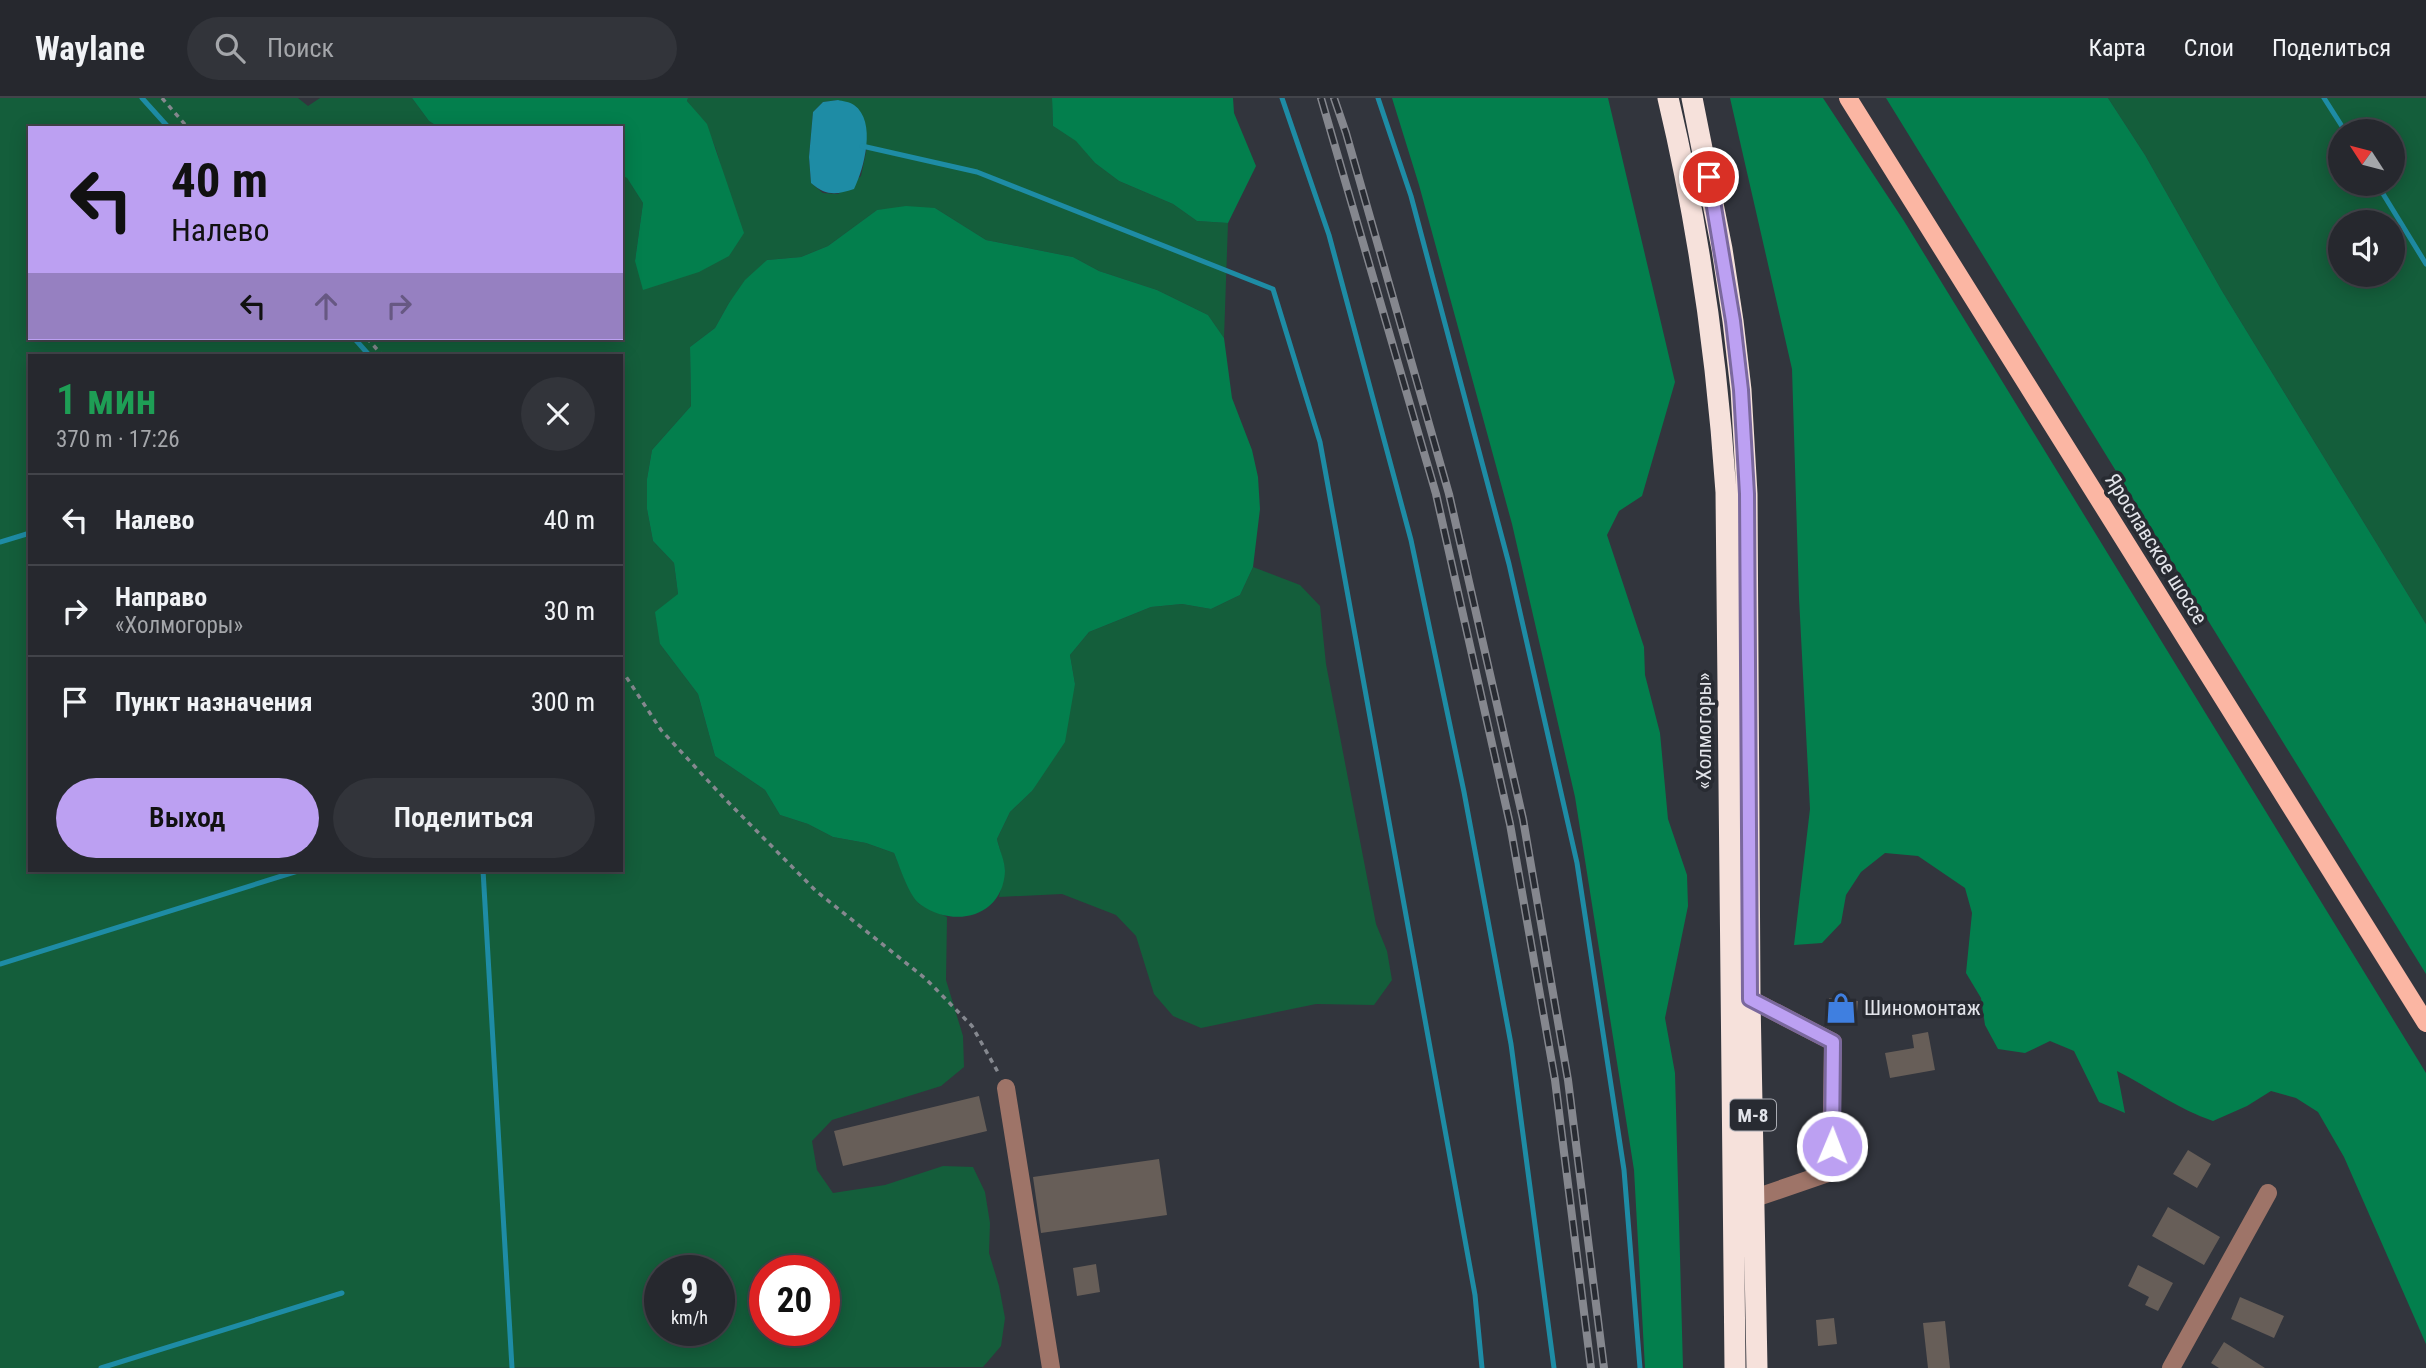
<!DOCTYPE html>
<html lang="ru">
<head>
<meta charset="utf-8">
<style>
	body { margin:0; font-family:"Roboto Condensed",sans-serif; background:#32343a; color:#f1f3f6; height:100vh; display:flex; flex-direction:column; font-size:26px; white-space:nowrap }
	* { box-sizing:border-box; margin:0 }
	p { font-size:23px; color:#a4a6aa }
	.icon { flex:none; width:38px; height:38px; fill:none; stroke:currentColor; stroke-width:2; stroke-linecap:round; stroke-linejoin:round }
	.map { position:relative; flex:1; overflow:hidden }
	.drawer { position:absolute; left:28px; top:256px; width:595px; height:518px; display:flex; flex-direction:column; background:#26282e; border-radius:0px; box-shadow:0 4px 18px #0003,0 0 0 2px #42444a }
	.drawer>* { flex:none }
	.hud { position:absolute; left:28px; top:28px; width:595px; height:214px; border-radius:0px; box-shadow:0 4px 18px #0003,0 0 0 2px #42444a; background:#bca0f2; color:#111; overflow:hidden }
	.needle { width:46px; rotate:306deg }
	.tools { position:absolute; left:2328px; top:21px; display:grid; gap:14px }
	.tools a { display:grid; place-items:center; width:77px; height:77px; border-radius:50%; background:#26282e; box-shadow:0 4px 18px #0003,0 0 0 2px #42444a; font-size:35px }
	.speed { position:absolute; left:644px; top:1157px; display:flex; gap:14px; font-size:35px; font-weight:700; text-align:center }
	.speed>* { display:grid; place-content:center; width:91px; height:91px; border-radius:50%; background:#26282e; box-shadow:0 4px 18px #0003,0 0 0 2px #42444a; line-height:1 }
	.speed small { font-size:18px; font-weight:400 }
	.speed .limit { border:10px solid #d22; background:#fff; color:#111 }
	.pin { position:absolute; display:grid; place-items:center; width:60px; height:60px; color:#fff; margin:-30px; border:4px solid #fff; border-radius:50%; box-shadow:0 2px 7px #0007 }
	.me { position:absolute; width:77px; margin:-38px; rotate:1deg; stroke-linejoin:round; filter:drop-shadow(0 0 5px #0008) }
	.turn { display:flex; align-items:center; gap:24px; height:147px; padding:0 28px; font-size:32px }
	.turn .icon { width:91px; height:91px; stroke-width:2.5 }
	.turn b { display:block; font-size:49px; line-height:60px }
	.lanes { display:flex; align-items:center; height:66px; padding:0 28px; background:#0003; justify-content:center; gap:35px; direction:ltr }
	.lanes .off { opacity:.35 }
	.round { display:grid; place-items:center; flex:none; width:74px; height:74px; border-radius:37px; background:#32343a }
	.head { display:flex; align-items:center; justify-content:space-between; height:119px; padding:0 28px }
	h1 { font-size:42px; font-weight:600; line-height:52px; color:#1e9e55 }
	.action { display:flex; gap:14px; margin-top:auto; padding:14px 28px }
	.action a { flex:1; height:80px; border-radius:42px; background:#bca0f2; color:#111; font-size:28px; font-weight:600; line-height:80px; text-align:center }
	.action a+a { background:#32343a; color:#f1f3f6 }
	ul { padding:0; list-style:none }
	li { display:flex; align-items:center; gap:21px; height:91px; padding:0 28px; border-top:2px solid #42444a }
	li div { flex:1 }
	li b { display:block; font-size:26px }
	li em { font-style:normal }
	header { display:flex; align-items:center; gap:42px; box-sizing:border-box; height:98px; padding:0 35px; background:#26282e; border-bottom:2px solid #42444a }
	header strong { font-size:33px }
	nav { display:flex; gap:38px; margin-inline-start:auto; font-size:24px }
	.search { width:490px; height:63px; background:#32343a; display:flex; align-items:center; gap:18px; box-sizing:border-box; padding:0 24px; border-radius:38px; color:#a4a6aa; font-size:26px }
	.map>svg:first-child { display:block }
	.green { fill:#145e3b; fill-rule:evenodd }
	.forest { fill:#037f4d }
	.water { fill:#1e8ca5 }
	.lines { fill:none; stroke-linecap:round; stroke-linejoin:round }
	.stream { stroke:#1e8ca5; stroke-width:5 }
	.building { fill:#675e58 }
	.path { stroke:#85888f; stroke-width:3.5; stroke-dasharray:5 5; stroke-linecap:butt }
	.minor { stroke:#9e7468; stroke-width:18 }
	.major { stroke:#fbb6a3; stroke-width:18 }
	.highway { stroke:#f6e1db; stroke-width:21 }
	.rail-casing { stroke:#85878e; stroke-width:8 }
	.rail { stroke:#282b32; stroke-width:5; stroke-dasharray:16; stroke-linecap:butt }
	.route-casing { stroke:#7a689d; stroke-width:18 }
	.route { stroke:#bca0f2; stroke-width:12 }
	.labels { text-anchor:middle; stroke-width:7; stroke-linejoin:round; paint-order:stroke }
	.shield { fill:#282b32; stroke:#aaacb3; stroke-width:2 }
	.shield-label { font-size:19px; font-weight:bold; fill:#e2e4ea }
	.street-label { font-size:21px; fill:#e2e4ea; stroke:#282b32 }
	.poi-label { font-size:21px; fill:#e2e4ea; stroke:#282b32; text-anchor:start }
</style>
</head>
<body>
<header>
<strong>Waylane</strong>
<div class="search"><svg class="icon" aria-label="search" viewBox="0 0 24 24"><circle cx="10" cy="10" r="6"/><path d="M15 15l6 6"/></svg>Поиск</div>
<nav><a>Карта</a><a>Слои</a><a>Поделиться</a></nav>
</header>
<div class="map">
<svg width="2426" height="1270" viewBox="0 0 2426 1270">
	<rect width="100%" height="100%" fill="#32353d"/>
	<path class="green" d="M0 0H298L308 8 320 0H412L429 23 440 30H30V240H621V77L627 80 643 105 635 163 725 83C716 47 711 32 687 3L688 0H1052L1053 28 1077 43 1095 65 1119 83 1173 106 1197 123 1228 125 1224 240 1208 217 1157 192 1099 173 1073 159 986 142 935 110 877 112 828 148 801 159 767 162 729 205 715 230 690 249 691 308 652 352 647 381V411L653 443 674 465 678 496 660 546 698 596 715 658 765 692 780 717 808 726 833 739 866 745 894 755 905 782 919 806 947 819 946 882 963 938 964 969 941 988 832 1022 812 1043 817 1072 833 1095 885 1087 943 1068 973 1069 985 1094 990 1125 989 1155 999 1188 1005 1220 1001 1248 983 1269 0 1270ZM838 2 867 49 861 78 838 96 823 95 811 85 809 59 813 14 823 4ZM30 257H621V772H30ZM660 1172H719V1232H660ZM765 1172H824V1232H765Z
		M2108 0H2426V526L2222 193 2145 57ZM2340 33H2392V86H2340ZM2340 124H2392V177H2340Z
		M1253 469 1300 487 1320 508 1326 566 1376 826 1387 853 1392 882 1374 907 1316 906 1201 930 1173 918 1154 896 1136 838 1116 817 1062 796 999 799 1005 771 997 741 1010 714 1032 693 1075 586 1070 557 1089 534 1151 509 1182 506 1211 511 1240 497Z"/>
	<path class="forest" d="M412 0H688L687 3 707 26 744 135 729 158 699 174 643 192 635 163 643 105 627 80 621 77V30H440L429 23Z
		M1052 0H1233L1234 15 1256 68 1228 125 1197 123 1173 106 1119 83 1095 65 1076 43 1053 28Z
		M1392 0H1608L1675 284 1642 398 1619 413 1607 437 1644 549 1645 577 1660 635 1668 721 1687 777 1688 808 1665 920 1675 975 1683 1270H1645L1634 1072 1575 699 1512 426 1419 87Z
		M1730 0H1823L1904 123 2426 975V1246L2344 1059 2318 1014 2296 1000 2271 993 2247 1008 2213 1023C2179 1012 2149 989 2117 973L2125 1015 2099 1004 2074 953 2050 943 2025 955 1998 951 1985 927 1981 900 1966 875 1972 815 1965 790 1918 758 1885 755 1861 774 1846 797 1841 825 1822 845 1794 847 1810 711 1799 500 1792 271Z
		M1886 0H2108L2145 57 2222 193 2426 526V876Z
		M906 108 935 110 986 142 1073 159 1099 173 1157 192 1208 217 1224 240 1232 300 1252 352 1258 379 1260 411 1253 469 1240 497 1211 511 1182 506 1151 509 1089 534 1070 557 1075 586 1065 644 1032 693 1010 714 997 741C999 751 1005 763 1005 773 1003 818 956 831 921 807 909 799 900 769 894 755L866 745 833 739 808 726 780 717 765 692 715 658 698 596 660 546 655 514 678 496 674 465 653 443 647 411V381L652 352 691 308 690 249 715 230 729 205 745 182 767 162 801 159 828 148 877 112Z"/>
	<path class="water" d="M838 2C842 3 850 4 854 7 877 23 864 71 854 91 836 97 826 98 811 85L809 59 813 14 823 4Z"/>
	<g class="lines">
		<path class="stream" d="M142 0 169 30
			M1282 0 1329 137 1411 442 1464 694 1511 946 1554 1270
			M1378 0 1411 98 1509 466 1577 765 1624 1072 1640 1270
			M2324 0 2345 33
			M862 48 977 74 1273 191 1320 344 1475 1197 1482 1270
			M2377 86 2426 166
			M354 240 369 257
			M0 444 30 435
			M483 772 512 1270
			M0 866 301 772
			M101 1270 342 1195"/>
	</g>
	<path class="building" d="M1829 900 1858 903 1856 924 1827 922Z
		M1928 934 1935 972 1890 980 1885 955 1914 950 1912 937Z
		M979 998 987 1033 843 1068 834 1033Z
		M2188 1052 2211 1066 2197 1090 2173 1076Z
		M1159 1061 1167 1117 1041 1135 1033 1079Z
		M2168 1109 2220 1139 2204 1167 2152 1138Z
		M1096 1166 1100 1194 1077 1198 1073 1170Z
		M2138 1167 2173 1185 2158 1213 2145 1207 2149 1199 2128 1188Z
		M2240 1199 2284 1218 2274 1240 2231 1221Z
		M1834 1220 1837 1246 1818 1248 1816 1222Z
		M1945 1223 1950 1270H1928L1923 1225Z
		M2224 1244 2265 1270H2219L2211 1265Z"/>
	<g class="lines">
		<path class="path" d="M162 0 188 30
			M367 240 382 257
			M621 571 661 632 723 699 816 793 926 881 972 928 999 976"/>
		<path class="minor" d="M1750 901 1833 944 1831 1074 1755 1100
			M1006 990 1051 1270
			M2171 1270 2268 1095"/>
		<path class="major" d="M1848 0 2426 925"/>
		<path class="highway" d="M1668 0C1699 130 1717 261 1726 394L1735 1270
			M1692 0 1722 151 1733 223 1741 292 1747 396 1750 901 1757 1270"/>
		<defs>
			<path id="rail" d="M1321 0 1436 396 1510 726 1555 982 1591 1270
				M1334 0 1346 35 1449 396 1523 721 1568 982 1604 1270"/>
		</defs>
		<use href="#rail" class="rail-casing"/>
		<use href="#rail" class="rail"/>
	</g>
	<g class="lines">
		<defs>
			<path id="route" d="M1709 79 1733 223 1741 292 1747 396 1750 901 1833 944 1832 1048"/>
		</defs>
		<use href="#route" class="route-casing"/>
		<use href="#route" class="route"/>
	</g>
	<defs>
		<symbol id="shop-bare" viewBox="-9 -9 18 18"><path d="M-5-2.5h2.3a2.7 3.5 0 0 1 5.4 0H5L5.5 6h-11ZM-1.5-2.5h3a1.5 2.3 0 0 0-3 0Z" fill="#3f7fe0" stroke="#282b32" stroke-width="2.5" paint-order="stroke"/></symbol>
	</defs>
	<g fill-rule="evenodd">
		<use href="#shop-bare" x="1819" y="888" width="44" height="44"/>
	</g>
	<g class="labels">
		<rect class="shield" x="1730" y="1001.5" width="46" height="31" rx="5"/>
		<g class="shield-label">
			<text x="1753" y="1024">М-8</text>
		</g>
		<g class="street-label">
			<text transform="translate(2156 451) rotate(58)" y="7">Ярославское шоссе</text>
			<text transform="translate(1704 633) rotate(-90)" y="7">«Холмогоры»</text>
		</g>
		<g class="poi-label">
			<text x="1864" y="917">Шиномонтаж</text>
		</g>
	</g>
</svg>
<div class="tools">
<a><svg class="needle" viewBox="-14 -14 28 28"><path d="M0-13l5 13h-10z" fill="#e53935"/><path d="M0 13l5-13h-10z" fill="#a4a6aa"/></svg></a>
<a><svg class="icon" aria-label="sound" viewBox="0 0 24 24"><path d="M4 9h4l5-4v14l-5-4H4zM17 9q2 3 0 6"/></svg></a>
</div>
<div class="speed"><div>9<small>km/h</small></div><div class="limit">20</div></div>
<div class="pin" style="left:1709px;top:79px;background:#d93025"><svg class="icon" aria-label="arrive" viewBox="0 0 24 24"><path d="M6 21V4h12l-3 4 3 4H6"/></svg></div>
<svg class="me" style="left:1832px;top:1048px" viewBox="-20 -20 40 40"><circle r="17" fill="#bca0f2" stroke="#fff" stroke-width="3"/><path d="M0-11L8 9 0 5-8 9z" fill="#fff"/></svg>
<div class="hud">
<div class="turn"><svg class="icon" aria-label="left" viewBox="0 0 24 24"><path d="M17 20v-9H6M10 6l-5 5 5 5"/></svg><div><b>40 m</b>Налево</div></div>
<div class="lanes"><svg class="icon" aria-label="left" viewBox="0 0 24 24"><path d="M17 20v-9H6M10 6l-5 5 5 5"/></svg><svg class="icon off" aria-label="ahead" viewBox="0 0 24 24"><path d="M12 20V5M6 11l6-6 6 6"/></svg><svg class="icon off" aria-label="right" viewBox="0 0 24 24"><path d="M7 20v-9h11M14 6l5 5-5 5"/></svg></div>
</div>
<section class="drawer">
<div class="head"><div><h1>1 мин</h1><p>370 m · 17:26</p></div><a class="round"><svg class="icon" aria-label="close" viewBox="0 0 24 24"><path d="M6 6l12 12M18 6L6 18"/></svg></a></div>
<ul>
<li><svg class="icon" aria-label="left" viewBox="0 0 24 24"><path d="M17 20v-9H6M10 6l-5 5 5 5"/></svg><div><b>Налево</b></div><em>40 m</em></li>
<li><svg class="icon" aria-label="right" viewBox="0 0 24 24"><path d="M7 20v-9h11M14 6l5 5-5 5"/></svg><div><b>Направо</b><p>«Холмогоры»</p></div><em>30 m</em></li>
<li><svg class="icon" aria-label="arrive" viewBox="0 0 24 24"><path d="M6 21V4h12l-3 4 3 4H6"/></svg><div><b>Пункт назначения</b></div><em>300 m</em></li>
</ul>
<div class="action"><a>Выход</a><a>Поделиться</a></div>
</section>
</div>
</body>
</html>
